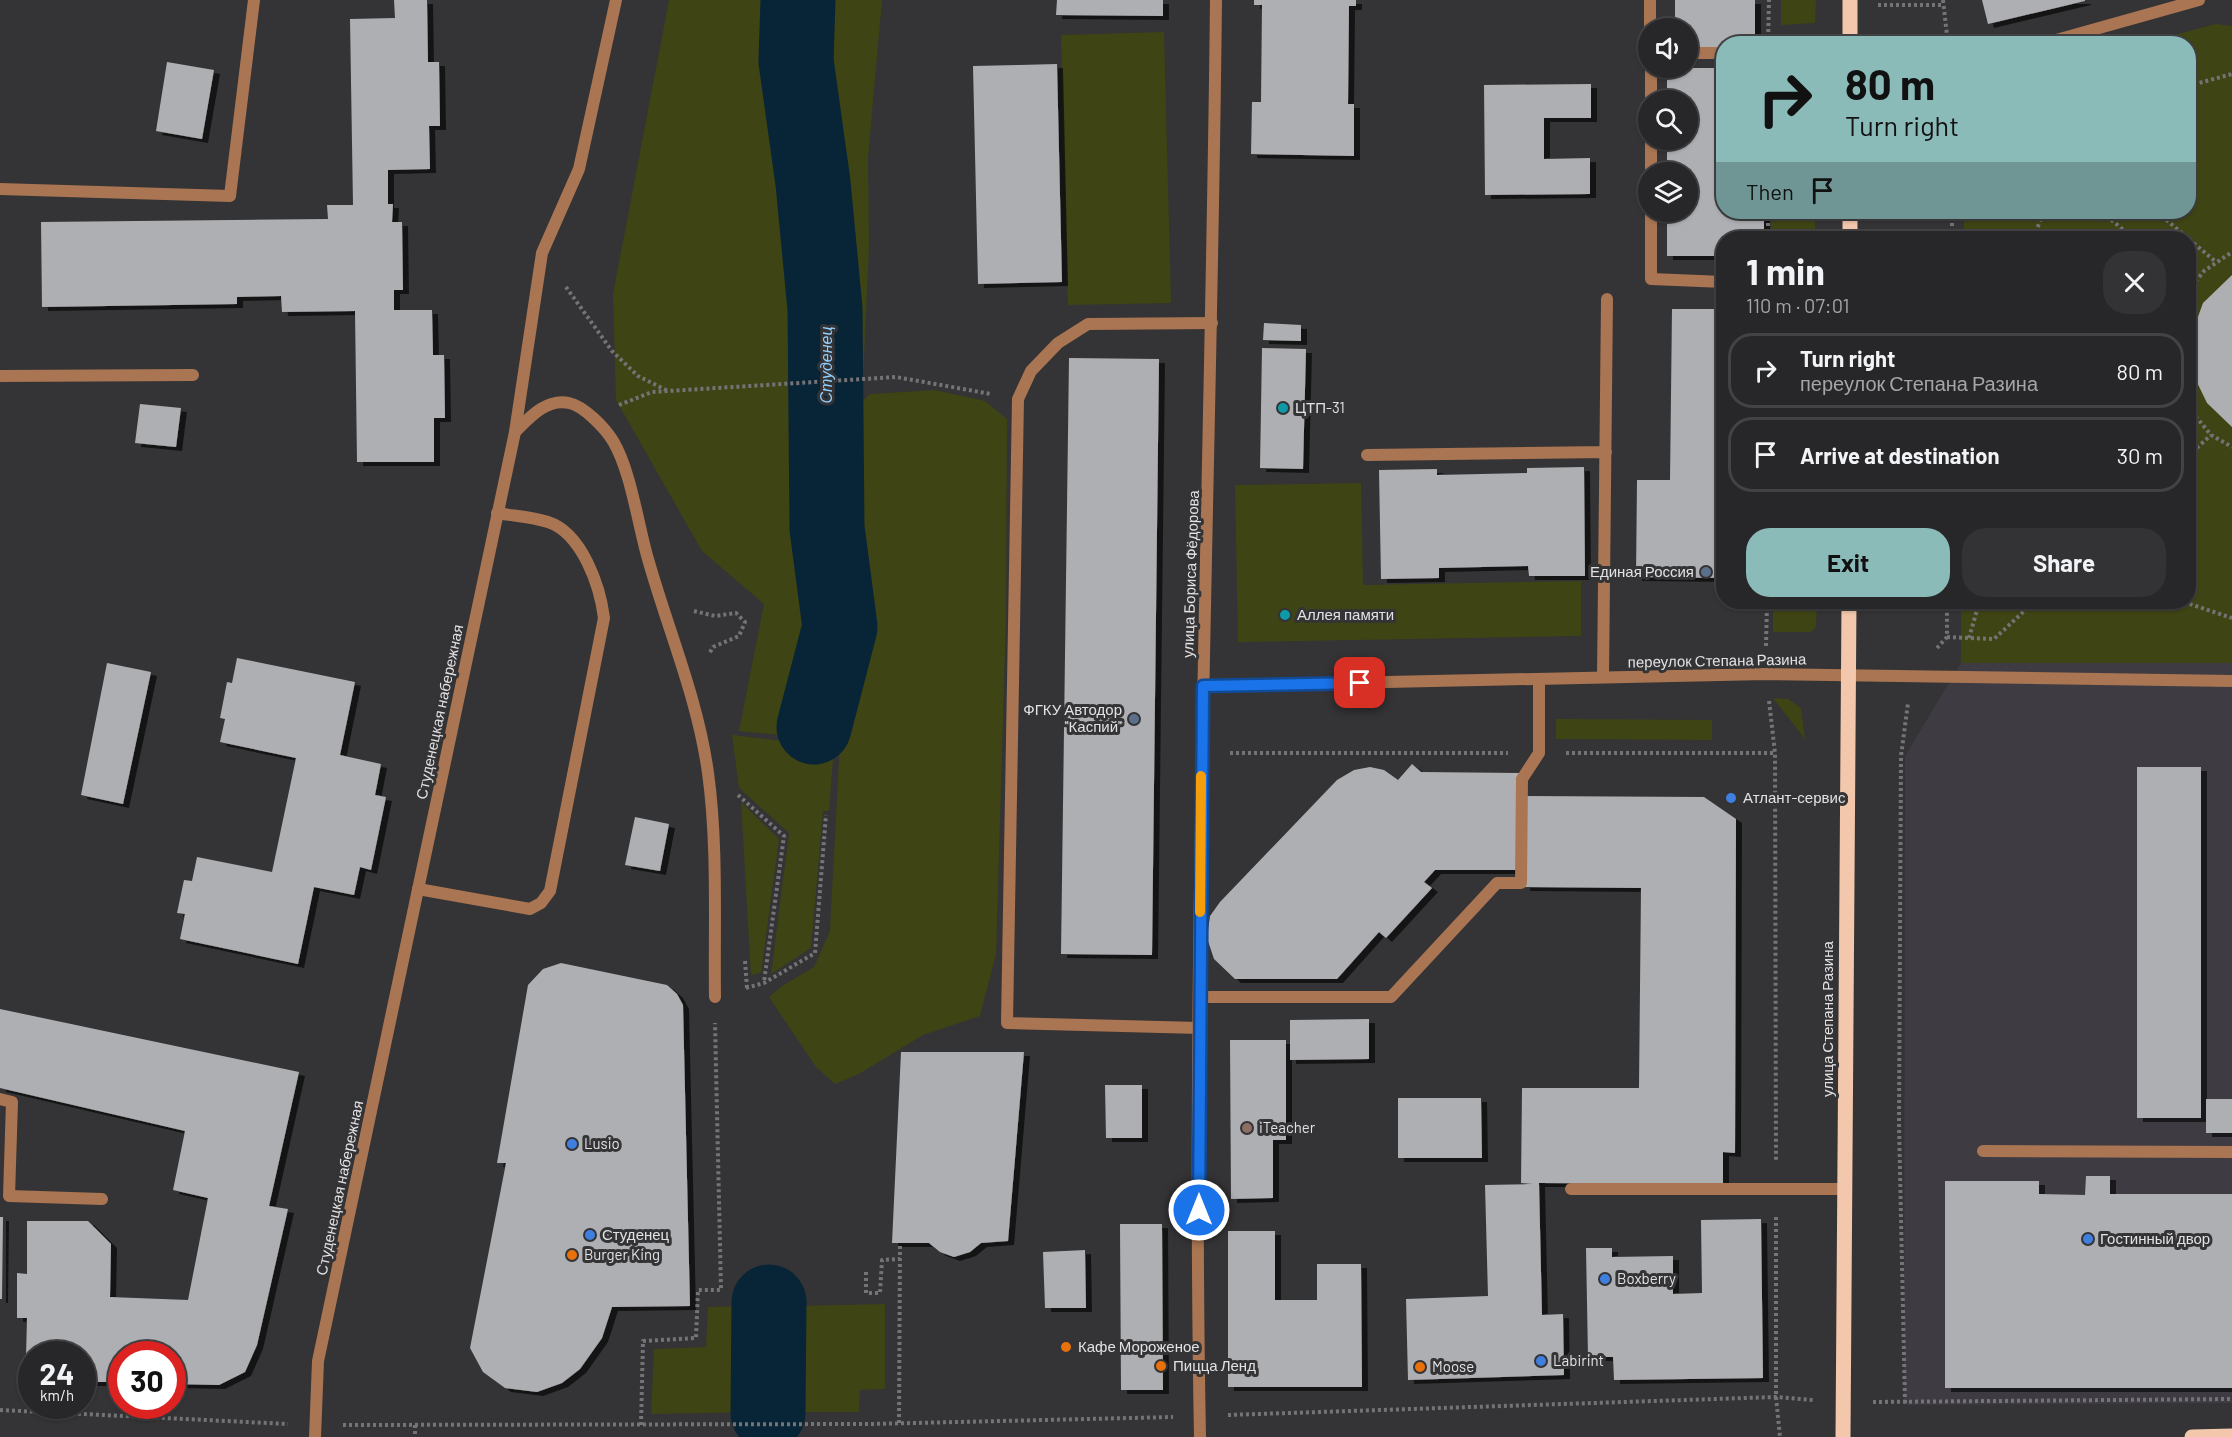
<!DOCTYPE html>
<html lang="en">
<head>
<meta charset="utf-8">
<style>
	body { margin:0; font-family:Barlow,sans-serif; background:#333234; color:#f1f3f6; height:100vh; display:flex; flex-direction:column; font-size:22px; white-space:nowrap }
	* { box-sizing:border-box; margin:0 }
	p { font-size:20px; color:#a4a5a8 }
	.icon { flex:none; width:33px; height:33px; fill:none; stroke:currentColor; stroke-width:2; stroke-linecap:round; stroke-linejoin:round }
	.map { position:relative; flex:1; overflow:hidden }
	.drawer { position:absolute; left:1716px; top:231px; width:480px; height:378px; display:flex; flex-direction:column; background:#272628; border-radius:24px; box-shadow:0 2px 4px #0004,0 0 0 2px #434345 }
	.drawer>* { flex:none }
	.hud { position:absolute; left:1716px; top:36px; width:480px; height:183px; border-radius:24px; box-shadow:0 2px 4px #0004,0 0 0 2px #434345; background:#8bbbb9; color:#111; overflow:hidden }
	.controls { position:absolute; left:1638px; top:18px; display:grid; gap:12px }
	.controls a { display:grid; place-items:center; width:60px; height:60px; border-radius:50%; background:#272628; box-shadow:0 2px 4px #0004,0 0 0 2px #434345; font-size:30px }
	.speed { position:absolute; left:18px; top:1341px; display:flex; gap:12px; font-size:30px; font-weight:700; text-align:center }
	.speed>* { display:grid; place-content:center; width:78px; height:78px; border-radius:50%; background:#272628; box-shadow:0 2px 4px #0004,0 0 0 2px #434345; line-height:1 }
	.speed small { font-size:15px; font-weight:400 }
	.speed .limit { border:9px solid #d22; background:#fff; color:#111 }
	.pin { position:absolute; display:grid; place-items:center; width:51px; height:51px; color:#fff; margin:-26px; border-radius:12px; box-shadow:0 3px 9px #0006 }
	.me { position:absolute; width:66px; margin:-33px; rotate:0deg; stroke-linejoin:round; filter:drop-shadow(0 0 4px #0008) }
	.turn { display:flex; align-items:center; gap:21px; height:126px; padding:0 30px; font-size:27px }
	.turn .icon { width:78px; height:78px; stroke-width:2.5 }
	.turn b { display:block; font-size:42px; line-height:51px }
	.then { display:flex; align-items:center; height:57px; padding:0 30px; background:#0003; gap:12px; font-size:22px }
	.round { display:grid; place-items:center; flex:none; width:63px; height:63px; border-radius:24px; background:#333234 }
	.overview { display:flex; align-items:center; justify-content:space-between; height:102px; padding:0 30px }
	h1 { font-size:36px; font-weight:700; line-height:45px }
	.cta { display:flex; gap:12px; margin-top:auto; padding:12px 30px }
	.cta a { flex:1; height:69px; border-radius:24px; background:#8bbbb9; color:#111; font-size:24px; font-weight:700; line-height:69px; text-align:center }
	.cta a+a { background:#333234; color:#f1f3f6 }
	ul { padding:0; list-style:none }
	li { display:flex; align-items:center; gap:18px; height:75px; margin:0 12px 9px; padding:0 18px; border:3px solid #434345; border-radius:24px }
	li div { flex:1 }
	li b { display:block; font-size:22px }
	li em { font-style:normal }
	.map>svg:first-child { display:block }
	.built { fill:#3f3b42 }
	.green { fill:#3f4414 }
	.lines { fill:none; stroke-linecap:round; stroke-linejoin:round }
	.river { stroke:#082437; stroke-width:75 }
	.building { fill:#aeafb2; filter:url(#shadow) }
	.path { stroke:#747375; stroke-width:4; stroke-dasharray:3 3; stroke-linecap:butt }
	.lane { stroke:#a97552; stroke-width:12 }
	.street { stroke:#a97552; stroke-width:12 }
	.primary { stroke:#f2c7ab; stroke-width:15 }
	.route-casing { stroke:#114b97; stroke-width:15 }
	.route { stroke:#1a73e8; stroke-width:10 }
	.slow { stroke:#f59e0b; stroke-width:10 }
	.culture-dot { fill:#0f9aa8; stroke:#343335; stroke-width:2 }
	.service-dot { fill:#5c6f8a; stroke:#343335; stroke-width:2 }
	.shop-dot { fill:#3f7fe0; stroke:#343335; stroke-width:2 }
	.education-dot { fill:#8d6e63; stroke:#343335; stroke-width:2 }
	.food-dot { fill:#e8710a; stroke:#343335; stroke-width:2 }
	.labels { text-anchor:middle; stroke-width:6; stroke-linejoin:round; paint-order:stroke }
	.poi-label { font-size:15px; fill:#e2e1e3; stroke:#343335; text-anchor:start }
	.street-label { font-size:15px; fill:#e2e1e3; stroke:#343335 }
	.water-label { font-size:16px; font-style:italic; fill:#91cffe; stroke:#343335 }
</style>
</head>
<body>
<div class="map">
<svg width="2232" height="1437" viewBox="0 0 2232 1437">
	<defs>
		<filter id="shadow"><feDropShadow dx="6" dy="4" stdDeviation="0" flood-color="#0009"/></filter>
	</defs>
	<rect width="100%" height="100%" fill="#343335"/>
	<path class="built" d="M1961 663H2232V1403L1904 1405 1905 756Z"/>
	<path class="green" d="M669 0H882L868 158 869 246 862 402 870 394 935 390 985 401 1007 419 1006 618 996 954 980 1016 923 1035 859 1074 835 1084 816 1067 769 997 782 986 814 967 830 931 840 741 739 731 764 604 702 551 616 400 613 294Z
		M1781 0H1816L1815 23 1781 25Z
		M2215 24 2232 26V663H1961V602H2188V238H1964V212H2188V44L2145 43Z
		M1164 32 1171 303 1068 305 1061 35Z
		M1771 212H1815V238H1771Z
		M1361 483 1363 585 1581 581V636L1238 642 1235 485Z
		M1773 602H1817L1816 627 1811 632H1773Z
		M1773 698 1788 699 1801 708 1805 739Z
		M1556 719 1712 720V740L1556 739Z
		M732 735 834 747 829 811H823L811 948 771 974 789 833 739 788Z
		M741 802 779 839 761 973 751 975Z
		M885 1304V1389L860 1390 859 1412H773L775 1339 795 1306Z
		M743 1306 763 1340 761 1412 651 1414 654 1349 706 1347 708 1307Z"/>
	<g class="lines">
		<path class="river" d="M798 0 796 61 813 183 825 309 827 528 840 627 814 727
			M768 1413 769 1302"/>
	</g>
	<path class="building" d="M394 0H427L428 62H439L440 126H429L430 169 388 170V204H393L392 222H402L403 290H394V310H432L433 355H444L445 418H434V462H357L355 311 282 312 281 296 237 297V304L42 307 41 222 328 219 327 205H353L350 19 395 18Z
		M1057 0H1163V16L1056 15Z
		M1254 0H1356V6H1349L1348 104H1354V156L1251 154 1252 102H1261L1262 5H1254Z
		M1675 0H1755V44H1724V48H1688V28H1675Z
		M1982 0H2085V1L1988 24Z
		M167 62 214 70 202 139 156 131Z
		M1057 64 1062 282 978 284 973 66Z
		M1667 68H1724V212H1764V238H1724V256H1667V212H1688V172H1667V140H1688V100H1667Z
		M1591 84V118H1544V159L1590 158V194L1485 195 1484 85Z
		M2232 275V427L2207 403 2192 372 2191 336 2203 303Z
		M1672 309H1724V578L1636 577 1637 480H1670Z
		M1264 323 1301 325V341L1263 340Z
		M1262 348 1306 349 1303 469 1260 468Z
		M1069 358 1159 359 1152 955 1061 954Z
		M140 404 181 408 176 447 135 443Z
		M1584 467 1585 576H1529L1528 566 1439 568V578L1381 579 1379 470 1437 469V475L1527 473V468Z
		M237 658 355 682 340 755 381 764 375 795 386 797 371 870 360 867 354 895 314 887 298 964 180 939 185 914 177 913 184 880 192 881 197 857 272 872 296 758 220 742 225 719 220 718 227 682 232 683Z
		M107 663 151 672 123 804 81 795Z
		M1412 764 1421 772 1520 773 1519 870H1435L1424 882 1432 888 1386 938 1379 932 1337 979H1235L1214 959 1207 938 1210 916 1220 902 1337 780 1354 770 1370 767 1384 770 1398 780Z
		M2137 767H2201V1118H2137Z
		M1525 796 1704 797 1736 819 1735 1153 1723 1152V1184L1539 1183 1542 1315 1563 1314 1564 1375 1408 1380 1406 1299 1488 1296 1485 1185 1533 1184 1521 1183 1522 1088H1639L1641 888 1524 887Z
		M635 817 669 824 660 871 625 865Z
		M561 963 667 985 677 994 683 1005 690 1306 612 1307 602 1338 580 1369 562 1383 537 1392 505 1388 483 1372 470 1348 506 1163H497L528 985 543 969Z
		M0 1009 299 1072 269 1206 288 1209 257 1345 245 1372 219 1385 172 1384V1354H122V1382H86L82 1378V1354L26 1357 27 1318H17V1273L27 1274V1221H88L111 1244 110 1297 188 1300 208 1198 173 1190 185 1131 0 1088Z
		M1369 1019V1059L1290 1060V1020Z
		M1230 1040H1286V1140H1273V1198L1231 1199Z
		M901 1052H1024L1008 1241 981 1243 970 1252 954 1257 940 1252 929 1243H892Z
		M1105 1085H1142V1138H1106Z
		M1398 1098H1481L1482 1158H1398Z
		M2206 1099H2232V1133H2206Z
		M2086 1176H2110V1194H2232V1388H1945V1181H2039V1194L2085 1195Z
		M0 1217H3L2 1299H0Z
		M1761 1219 1763 1378 1614 1380 1613 1357H1588L1586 1248H1612V1257L1673 1256V1294L1702 1293 1701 1220Z
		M1120 1224H1162L1163 1390H1121Z
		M1228 1231H1275V1300H1317V1264H1361L1362 1387H1228Z
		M1085 1250 1086 1308H1045L1043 1252Z"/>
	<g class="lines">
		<path class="path" d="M1943 0 1948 44
			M1878 5H1944
			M1768 44 1769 0
			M2188 86 2232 74
			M2102 212 2133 238
			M2157 212 2216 262
			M1768 238V212
			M1952 238V212
			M2033 238 2044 212
			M566 287 612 351 638 376 668 391
			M2188 291 2204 271 2232 252
			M619 405 652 392 896 377 991 394
			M2188 407 2211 435 2232 447
			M2188 456 2211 435
			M2184 602 2232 618
			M694 611 715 616 736 613 745 622 739 636 713 647 709 654
			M1947 637 1994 639 2034 602
			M1969 638 1977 610 1986 602
			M1766 646 1767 602
			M1937 648 1947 637V602
			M1769 701 1775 753 1776 1161
			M1230 753H1508
			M1566 753H1775
			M738 795 784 836 764 982
			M745 961 747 988
			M746 988 764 983 815 953 826 815
			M1776 1217V1397L1780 1437
			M866 1272V1293H880L882 1260 900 1259
			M1873 1402 2232 1399
			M1905 1403 1899 1124 1901 756 1908 703
			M0 1410 288 1424
			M1228 1415 1776 1397 1814 1400
			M899 1423 900 1243
			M343 1425 871 1424 1173 1417
			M415 1425V1437
			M641 1425 643 1341 696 1338 698 1290H721L715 1023"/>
		<path class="lane" d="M1650 0V28
			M1688 53H1724
			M1651 68V100
			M1651 140V172
			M0 189 230 196 254 0
			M1651 212V279L1724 282
			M0 376 193 375
			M515 432C529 418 546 398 569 403 584 406 605 428 613 441 631 471 638 525 648 559 668 630 698 699 708 773 718 845 714 924 715 997
			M1367 455 1606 452
			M1603 677 1607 299
			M418 889 530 909 541 903 550 891 604 618C600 586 582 533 548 522 532 517 514 516 497 513
			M1199 997H1391L1497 883H1521L1522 779 1539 753V679
			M1199 1028 1007 1023 1018 399 1031 371 1058 343 1088 324 1212 323
			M0 1099 12 1102 9 1196 102 1199
			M1983 1151 2232 1152
			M1571 1189H1845"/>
		<path class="street" d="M2042 44 2199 0
			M1203 686 1766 674 2232 681
			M315 1437 318 1361 515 432 542 253 579 169 616 0
			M1200 1437C1191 958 1211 479 1216 0"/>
		<path class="primary" d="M1850 44V0
			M1850 238V212
			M1843 1437 1849 602
			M2192 1437 2232 1436"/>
	</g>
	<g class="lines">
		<defs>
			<path id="route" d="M1199 1210 1203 686 1360 683"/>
		</defs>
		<use href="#route" class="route-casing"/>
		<use href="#route" class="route"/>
		<path class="slow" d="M1200 912 1201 776"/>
	</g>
	<g class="culture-dot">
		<circle cx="1283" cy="408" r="6"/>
		<circle cx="1285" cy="615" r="6"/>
	</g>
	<g class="service-dot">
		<circle cx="1706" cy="572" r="6"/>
		<circle cx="1134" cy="719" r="6"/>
	</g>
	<g class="shop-dot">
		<circle cx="1731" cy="798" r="6"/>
		<circle cx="572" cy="1144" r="6"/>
		<circle cx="590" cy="1235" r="6"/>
		<circle cx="2088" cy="1239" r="6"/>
		<circle cx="1605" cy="1279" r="6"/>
		<circle cx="1541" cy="1361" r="6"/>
	</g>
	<circle class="education-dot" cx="1247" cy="1128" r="6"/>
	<g class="food-dot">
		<circle cx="572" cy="1255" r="6"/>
		<circle cx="1066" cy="1347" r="6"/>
		<circle cx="1161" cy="1366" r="6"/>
		<circle cx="1420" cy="1367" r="6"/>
	</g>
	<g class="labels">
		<g class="poi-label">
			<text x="1295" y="413">ЦТП-31</text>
			<text x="1694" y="577" text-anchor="end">Единая Россия</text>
			<text x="1297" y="620">Аллея памяти</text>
			<text x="1122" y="715" text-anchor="end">ФГКУ Автодор<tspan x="1122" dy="17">"Каспий"</tspan></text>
			<text x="1743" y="803">Атлант-сервис</text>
			<text x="1259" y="1133">iTeacher</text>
			<text x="584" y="1149">Lusio</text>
			<text x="602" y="1240">Студенец</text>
			<text x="2100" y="1244">Гостинный двор</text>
			<text x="584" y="1260">Burger King</text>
			<text x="1617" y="1284">Boxberry</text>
			<text x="1078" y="1352">Кафе Мороженое</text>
			<text x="1553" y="1366">Labirint</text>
			<text x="1173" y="1371">Пицца Ленд</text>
			<text x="1432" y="1372">Moose</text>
		</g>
		<g class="street-label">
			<text transform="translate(1191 574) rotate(-88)" y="5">улица Бориса Фёдорова</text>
			<text transform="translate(1717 661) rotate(-1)" y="5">переулок Степана Разина</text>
			<text transform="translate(440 712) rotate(-78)" y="5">Студенецкая набережная</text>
			<text transform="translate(1828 1019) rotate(-90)" y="5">улица Степана Разина</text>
			<text transform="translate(340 1188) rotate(-78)" y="5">Студенецкая набережная</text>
		</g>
		<g class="water-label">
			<text transform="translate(826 365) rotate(-90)" y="6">Студенец</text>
		</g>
	</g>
</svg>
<div class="controls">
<a><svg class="icon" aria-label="sound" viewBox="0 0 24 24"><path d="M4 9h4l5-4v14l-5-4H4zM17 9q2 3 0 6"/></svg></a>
<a><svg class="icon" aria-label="search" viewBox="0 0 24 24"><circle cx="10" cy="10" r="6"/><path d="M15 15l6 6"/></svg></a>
<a><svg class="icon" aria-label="layers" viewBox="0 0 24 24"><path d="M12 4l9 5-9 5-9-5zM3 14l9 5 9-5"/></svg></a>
</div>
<div class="speed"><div>24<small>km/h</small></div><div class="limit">30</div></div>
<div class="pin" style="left:1360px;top:683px;background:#d93025"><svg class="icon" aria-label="arrive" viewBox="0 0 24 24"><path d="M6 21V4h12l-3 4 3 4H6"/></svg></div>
<svg class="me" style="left:1199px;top:1210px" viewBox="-20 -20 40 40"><circle r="17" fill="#1a73e8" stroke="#fff" stroke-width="3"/><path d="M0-11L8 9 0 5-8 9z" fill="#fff"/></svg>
<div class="hud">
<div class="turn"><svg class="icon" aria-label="right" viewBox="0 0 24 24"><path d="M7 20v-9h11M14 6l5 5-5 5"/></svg><div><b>80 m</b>Turn right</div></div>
<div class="then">Then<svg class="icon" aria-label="arrive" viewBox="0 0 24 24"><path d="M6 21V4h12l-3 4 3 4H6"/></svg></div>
</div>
<section class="drawer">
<div class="overview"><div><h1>1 min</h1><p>110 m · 07:01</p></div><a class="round"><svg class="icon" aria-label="close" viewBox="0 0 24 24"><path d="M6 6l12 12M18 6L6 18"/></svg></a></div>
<ul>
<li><svg class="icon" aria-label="right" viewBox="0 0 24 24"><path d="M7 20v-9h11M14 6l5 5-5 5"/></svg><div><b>Turn right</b><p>переулок Степана Разина</p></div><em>80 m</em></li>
<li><svg class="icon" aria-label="arrive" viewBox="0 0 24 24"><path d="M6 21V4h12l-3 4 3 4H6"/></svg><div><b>Arrive at destination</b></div><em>30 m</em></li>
</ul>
<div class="cta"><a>Exit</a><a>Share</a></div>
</section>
</div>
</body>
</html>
